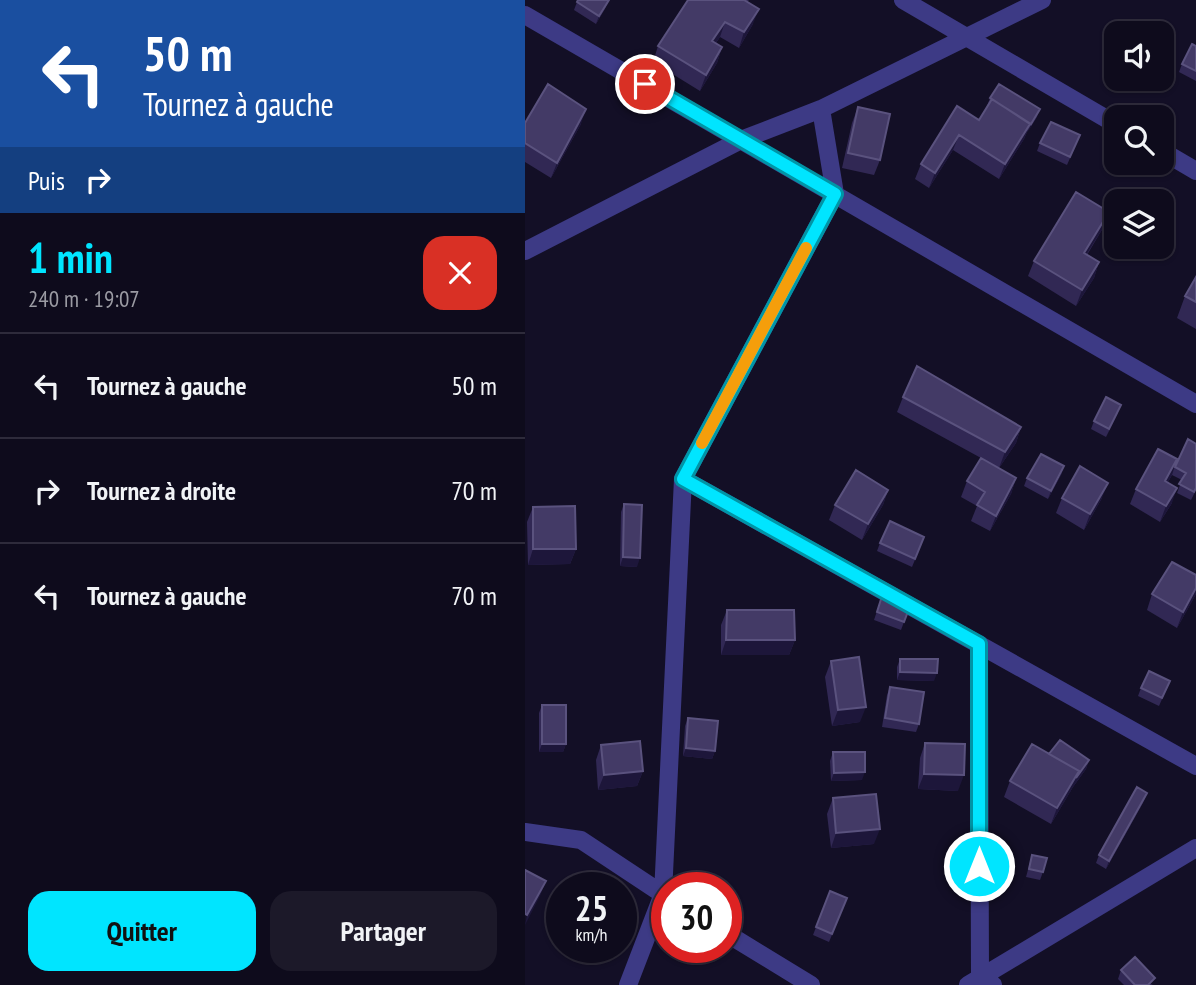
<!DOCTYPE html>
<html lang="fr">
<head>
<meta charset="utf-8">
<style>
	body { margin:0; font-family:"PT Sans Narrow",sans-serif; background:#1c1929; color:#f1f3f6; height:100vh; display:flex; flex-direction:column; font-size:26px; white-space:nowrap }
	* { box-sizing:border-box; margin:0 }
	p { font-size:23px; color:#9b9ba3 }
	.icon { flex:none; width:38px; height:38px; fill:none; stroke:currentColor; stroke-width:2; stroke-linecap:round; stroke-linejoin:round }
	.map { position:relative; flex:1; overflow:hidden }
	.panel { display:flex; flex-direction:column; background:#0e0b1c; width:525px }
	.panel>* { flex:none }
	.banner { background:#1a4fa0; color:#fff; overflow:hidden }
	.buttons { position:absolute; left:579px; top:21px; display:grid; gap:14px }
	.buttons a { display:grid; place-items:center; width:70px; height:70px; border-radius:14px; background:#0e0b1c; box-shadow:0 2px 5px #0004,0 0 0 2px #2e2b3b; font-size:35px }
	.speed { position:absolute; left:21px; top:872px; display:flex; gap:14px; font-size:35px; font-weight:700; text-align:center }
	.speed>* { display:grid; place-content:center; width:91px; height:91px; border-radius:50%; background:#0e0b1c; box-shadow:0 2px 5px #0004,0 0 0 2px #2e2b3b; line-height:1 }
	.speed small { font-size:18px; font-weight:400 }
	.speed .limit { border:10px solid #d22; background:#fff; color:#111 }
	.pin { position:absolute; display:grid; place-items:center; width:60px; height:60px; color:#fff; margin:-30px; border:4px solid #fff; border-radius:50%; box-shadow:0 2px 7px #0007 }
	.me { position:absolute; width:77px; margin:-38px; rotate:0deg; stroke-linejoin:round; filter:drop-shadow(0 0 5px #0008) }
	.turn { display:flex; align-items:center; gap:24px; height:147px; padding:0 28px; font-size:32px }
	.turn .icon { width:91px; height:91px; stroke-width:2.5 }
	.turn b { display:block; font-size:49px; line-height:60px }
	.then { display:flex; align-items:center; height:66px; padding:0 28px; background:#0003; gap:14px; font-size:26px }
	.round { display:grid; place-items:center; flex:none; width:74px; height:74px; border-radius:21px; background:#1c1929 }
	.head { display:flex; align-items:center; justify-content:space-between; height:119px; padding:0 28px }
	h1 { font-size:42px; font-weight:600; line-height:52px; color:#00e5ff }
	.action { display:flex; gap:14px; margin-top:auto; padding:14px 28px }
	.action a { flex:1; height:80px; border-radius:21px; background:#00e5ff; color:#111; font-size:28px; font-weight:600; line-height:80px; text-align:center }
	.action a+a { background:#1c1929; color:#f1f3f6 }
	ul { padding:0; list-style:none }
	li { display:flex; align-items:center; gap:21px; height:105px; padding:0 28px; border-top:2px solid #2e2b3b }
	li div { flex:1 }
	li b { display:block; font-size:26px }
	li em { font-style:normal }
	main { display:flex; flex:1; min-height:0 }
	.map>svg:first-child { display:block }
	.lines { fill:none; stroke-linecap:round; stroke-linejoin:round }
	.minor { stroke:#3d3a85; stroke-width:18 }
	.wall { fill:#312854 }
	.shaded-wall { fill:#1d163a }
	.building { fill:#433a66; stroke:#5a527e; stroke-width:2 }
	.route-casing { stroke:#0095a6; stroke-width:18 }
	.route { stroke:#00e5ff; stroke-width:12 }
	.slow { stroke:#f59e0b; stroke-width:12 }
</style>
</head>
<body>
<main>
<section class="panel">
<div class="banner">
<div class="turn"><svg class="icon" aria-label="left" viewBox="0 0 24 24"><path d="M17 20v-9H6M10 6l-5 5 5 5"/></svg><div><b>50 m</b>Tournez à gauche</div></div>
<div class="then">Puis<svg class="icon" aria-label="right" viewBox="0 0 24 24"><path d="M7 20v-9h11M14 6l5 5-5 5"/></svg></div>
</div>
<div class="head"><div><h1>1 min</h1><p>240 m · 19:07</p></div><a class="round" style="background:#d93025;color:#fff"><svg class="icon" aria-label="close" viewBox="0 0 24 24"><path d="M6 6l12 12M18 6L6 18"/></svg></a></div>
<ul>
<li><svg class="icon" aria-label="left" viewBox="0 0 24 24"><path d="M17 20v-9H6M10 6l-5 5 5 5"/></svg><div><b>Tournez à gauche</b></div><em>50 m</em></li>
<li><svg class="icon" aria-label="right" viewBox="0 0 24 24"><path d="M7 20v-9h11M14 6l5 5-5 5"/></svg><div><b>Tournez à droite</b></div><em>70 m</em></li>
<li><svg class="icon" aria-label="left" viewBox="0 0 24 24"><path d="M17 20v-9H6M10 6l-5 5 5 5"/></svg><div><b>Tournez à gauche</b></div><em>70 m</em></li>
</ul>
<div class="action"><a>Quitter</a><a>Partager</a></div>
</section>
<div class="map">
<svg width="671" height="985" viewBox="0 0 671 985">
	<rect width="100%" height="100%" fill="#130f26"/>
	<g class="lines">
		<path class="minor" d="M378 0 592 125
			M0 15 671 404
			M637 151 671 171
			M0 251 216 140 296 109 517 0
			M158 479 671 766
			M454 644 455 977 468 985
			M0 832 56 840 142 897
			M201 933 286 985
			M103 985 138 894 158 479 310 194 296 109
			M443 985 671 848"/>
	</g>
	<path class="wall" d="M163 0H224L222 2 228 24 214 48 195 37 191 43 197 47 192 63 175 91 128 62 133 46Z
		M52 2 81 7 71 24 49 10Z
		M671 46V81L654 72 657 64Z
		M465 98 512 117 502 132 499 139 474 179 428 150 404 188 390 179 396 164 454 120 462 106Z
		M333 107 355 160 349 175 317 168 327 123Z
		M0 123 56 124 26 178 0 162Z
		M555 135 542 165 512 151 515 143Z
		M584 212 578 228 562 255 574 262 569 278 551 306 503 276 509 261Z
		M671 277V329L652 318 660 296Z
		M378 397 496 427 491 443 474 468 461 460 491 478 486 494 465 531 446 521 452 506 436 497 442 481 456 458 372 412Z
		M593 413 581 437 566 429 569 421Z
		M671 444V490L666 500 652 493 657 480 647 475 643 482 647 503 635 522 605 504 611 489 650 467Z
		M539 466 536 475 523 499 499 486 502 478Z
		M363 490 358 505 337 540 304 520 310 505Z
		M537 498H577L559 530 531 513Z
		M99 504 112 567 95 566 96 512Z
		M8 507 51 549 45 564 3 565 2 522Z
		M355 543 396 545 387 567 352 551Z
		M671 575V594L652 628 622 610 627 594Z
		M357 596 385 606 376 630 349 620Z
		M202 610 270 640 264 655H196V625Z
		M375 659 409 681 372 680V667Z
		M306 661 335 722 307 726 300 677Z
		M645 681 634 706 613 696 616 688Z
		M365 687 394 724 391 732 357 727 362 695Z
		M17 705 41 744 38 752H14V713Z
		M163 718 190 751 187 759 158 756 160 726Z
		M400 743 433 791 393 789 395 758Z
		M76 745 118 771 112 786 73 790 71 760Z
		M308 752 337 780 306 781 305 761Z
		M524 754 564 760 561 769 548 787 526 824 479 797 485 781Z
		M308 798 349 844 306 848 302 814Z
		M619 801 581 869 571 863 574 855Z
		M507 855 518 872 515 880 501 877Z
		M305 891 319 906 304 942 288 935Z
		M596 970 628 985H599L593 979Z"/>
	<path class="shaded-wall" d="M84 0 81 7 71 24 74 16Z
		M234 9 228 24 214 48 219 32Z
		M200 22 195 37 181 57 187 41Z
		M197 47 192 63 175 91 181 75Z
		M61 109 56 124 26 178 32 163Z
		M515 109 512 117 503 132 506 124Z
		M505 124 499 139 474 179 480 164Z
		M434 135 428 150 404 188 410 173Z
		M584 212 578 228 553 268 559 253Z
		M574 262 569 278 551 306 557 290Z
		M496 427 491 443 474 468 480 452Z
		M652 459 647 475 635 496 640 481Z
		M539 466 536 475 523 499 526 491Z
		M491 478 486 494 465 531 471 516Z
		M583 483 577 498 559 530 565 514Z
		M652 488 647 503 635 522 641 506Z
		M363 490 358 505 337 540 343 524Z
		M8 549H51L45 564 3 565Z
		M98 557 115 558 112 567 95 566Z
		M671 588V594L652 628 658 612Z
		M201 640H270L264 655H196Z
		M375 672 412 673 409 681 372 680Z
		M341 707 335 722 307 726 313 710Z
		M17 744H41L38 752H14Z
		M161 748 190 751 187 759 158 756Z
		M564 760 561 769 548 787 526 824 532 808 554 771Z
		M118 771 112 786 73 790 79 775Z
		M340 772 337 780 306 781 309 773Z
		M399 774 439 775 433 791 393 789Z
		M622 793 619 801 581 869 584 861Z
		M355 829 349 844 306 848 311 833Z
		M21 881 15 896 0 925 2 915Z"/>
	<path class="building" d="M53 0H84L74 16 52 2Z
		M163 0H219L234 9 219 32 200 22 187 41 197 47 181 75 133 46Z
		M667 44 671 46V71L657 64Z
		M23 84 61 109 32 163 0 143V123Z
		M474 84 515 109 506 124 465 98Z
		M467 99 505 124 480 164 434 135 410 173 396 164 432 106 454 120Z
		M333 107 365 114 355 160 323 153Z
		M526 122 555 135 545 157 515 143Z
		M551 192 584 212 559 253 574 262 557 290 509 261Z
		M671 277V302L660 296Z
		M392 366 496 427 480 452 378 397Z
		M581 397 596 405 584 429 569 421Z
		M663 439 671 444V488L669 492 654 484 661 473 650 467Z
		M633 449 652 459 640 481 652 488 641 506 611 489Z
		M516 454 539 466 526 491 502 478Z
		M456 458 491 478 471 516 452 505 460 492 442 481Z
		M555 466 583 483 565 514 537 498Z
		M331 470 363 490 343 524 310 505Z
		M99 504 117 505 115 558 98 557Z
		M50 506 51 549H8V507Z
		M365 521 399 537 390 559 355 543Z
		M647 562 671 575V588L658 612 627 594Z
		M357 596 385 606 379 622 352 612Z
		M202 610H269L270 640H201Z
		M334 657 341 707 313 710 306 661Z
		M375 659H413L412 673 375 672Z
		M624 671 645 681 637 698 616 688Z
		M365 687 399 692 394 724 360 718Z
		M17 705H41V744H17Z
		M163 718 193 721 190 751 161 748Z
		M535 740 564 760 551 778 554 771 524 754Z
		M115 741 118 771 79 775 76 745Z
		M400 743 440 744 439 775 399 774Z
		M507 744 554 771 532 808 485 781Z
		M308 752H340V772L309 773Z
		M612 787 622 793 584 861 574 855Z
		M351 794 355 829 311 833 308 798Z
		M507 855 522 858 518 872 504 869Z
		M0 870 21 881 2 915 0 914Z
		M305 891 322 898 307 934 291 927Z
		M610 957 630 978 623 985H610L596 970Z"/>
	<g class="lines">
		<defs>
			<path id="route" d="M120 84 310 194 158 479 454 644V866"/>
		</defs>
		<use href="#route" class="route-casing"/>
		<use href="#route" class="route"/>
		<path class="slow" d="M177 443 281 248"/>
	</g>
</svg>
<div class="buttons">
<a><svg class="icon" aria-label="sound" viewBox="0 0 24 24"><path d="M4 9h4l5-4v14l-5-4H4zM17 9q2 3 0 6"/></svg></a>
<a><svg class="icon" aria-label="search" viewBox="0 0 24 24"><circle cx="10" cy="10" r="6"/><path d="M15 15l6 6"/></svg></a>
<a><svg class="icon" aria-label="layers" viewBox="0 0 24 24"><path d="M12 4l9 5-9 5-9-5zM3 14l9 5 9-5"/></svg></a>
</div>
<div class="speed"><div>25<small>km/h</small></div><div class="limit">30</div></div>
<div class="pin" style="left:120px;top:84px;background:#d93025"><svg class="icon" aria-label="arrive" viewBox="0 0 24 24"><path d="M6 21V4h12l-3 4 3 4H6"/></svg></div>
<svg class="me" style="left:454px;top:866px" viewBox="-20 -20 40 40"><circle r="17" fill="#00e5ff" stroke="#fff" stroke-width="3"/><path d="M0-11L8 9 0 5-8 9z" fill="#fff"/></svg>
</div>
</main>
</body>
</html>
